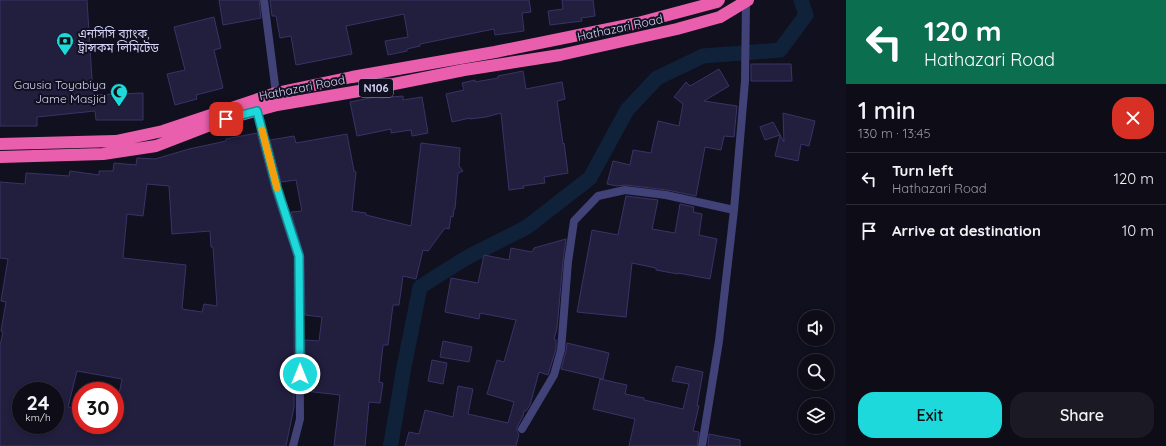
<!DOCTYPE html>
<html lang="en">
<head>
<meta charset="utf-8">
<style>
	body { margin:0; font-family:Quicksand,"Noto Sans Bengali",sans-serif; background:#1b1a24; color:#f1f3f6; height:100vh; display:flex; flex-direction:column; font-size:15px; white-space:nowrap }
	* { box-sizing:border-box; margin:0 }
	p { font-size:13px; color:#9a9ba1 }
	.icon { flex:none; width:22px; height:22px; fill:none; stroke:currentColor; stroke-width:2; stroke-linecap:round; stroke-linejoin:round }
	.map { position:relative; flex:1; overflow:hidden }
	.side { display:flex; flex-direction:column; background:#0d0c17; width:320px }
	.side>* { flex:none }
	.banner { background:#0b6e4f; color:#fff; overflow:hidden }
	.tools { position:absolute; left:798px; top:310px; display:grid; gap:8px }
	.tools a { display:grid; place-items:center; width:36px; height:36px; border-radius:50%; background:#0d0c17; box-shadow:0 2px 6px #0003,0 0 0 1px #2d2c36; font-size:20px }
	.speed { position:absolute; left:12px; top:382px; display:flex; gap:8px; font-size:20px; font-weight:700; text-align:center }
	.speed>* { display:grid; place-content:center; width:52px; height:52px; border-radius:50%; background:#0d0c17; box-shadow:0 2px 6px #0003,0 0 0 1px #2d2c36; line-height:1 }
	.speed small { font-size:10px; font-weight:400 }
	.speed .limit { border:6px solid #d22; background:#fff; color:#111 }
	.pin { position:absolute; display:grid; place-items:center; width:34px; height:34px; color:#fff; margin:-17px; border-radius:8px; box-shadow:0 2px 6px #0006 }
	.me { position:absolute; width:44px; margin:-22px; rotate:0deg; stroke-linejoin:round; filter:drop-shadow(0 0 3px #0008) }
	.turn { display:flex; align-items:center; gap:14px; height:84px; padding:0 12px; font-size:18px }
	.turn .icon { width:52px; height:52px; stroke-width:2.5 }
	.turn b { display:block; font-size:28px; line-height:34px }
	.round { display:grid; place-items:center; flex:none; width:42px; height:42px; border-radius:16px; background:#1b1a24 }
	.overview { display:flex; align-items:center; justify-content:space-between; height:68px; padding:0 12px }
	h1 { font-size:24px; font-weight:600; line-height:30px }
	.button { display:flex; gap:8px; margin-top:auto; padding:8px 12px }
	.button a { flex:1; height:46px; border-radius:16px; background:#1dd9dc; color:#111; font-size:16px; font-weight:600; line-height:46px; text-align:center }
	.button a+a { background:#1b1a24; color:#f1f3f6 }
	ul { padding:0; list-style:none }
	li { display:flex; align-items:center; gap:12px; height:52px; padding:0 12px; border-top:1px solid #2d2c36 }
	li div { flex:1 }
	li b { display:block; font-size:15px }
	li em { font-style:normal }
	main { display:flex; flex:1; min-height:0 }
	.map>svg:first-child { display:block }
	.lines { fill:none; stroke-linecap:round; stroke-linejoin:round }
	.canal { stroke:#102239; stroke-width:15 }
	.building { fill:#221e3e; stroke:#393367; fill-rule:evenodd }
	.street { stroke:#414378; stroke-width:8 }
	.highway { stroke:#ea5fad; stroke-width:12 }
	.route-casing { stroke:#138d8f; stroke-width:10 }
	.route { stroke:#1dd9dc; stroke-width:7 }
	.slow { stroke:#f59e0b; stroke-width:7 }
	.labels { text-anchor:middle; stroke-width:4; stroke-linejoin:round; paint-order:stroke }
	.shield { fill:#11101f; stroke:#9a99b8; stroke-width:1 }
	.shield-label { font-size:11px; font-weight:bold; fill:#d5d4f9 }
	.street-label { font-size:12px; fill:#d5d4f9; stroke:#11101f }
	.poi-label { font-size:12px; fill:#d5d4f9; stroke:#11101f; text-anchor:start }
</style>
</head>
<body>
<main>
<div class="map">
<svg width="846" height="446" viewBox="0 0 846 446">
	<rect width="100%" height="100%" fill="#11101f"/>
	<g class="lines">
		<path class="canal" d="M390 446 391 443 404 367 420 287 466 258 527 227 590 178 627 110 657 78 703 56 780 50 806 15 801 0"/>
	</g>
	<path class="building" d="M0 0H87L93 95 143 93V120H96L95 111 37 117V126H0Z
		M219 0H259L261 18 223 25Z
		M270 0H529L531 12 522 13 524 31 495 35 494 29 420 44V46L407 49V51L388 55 385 41 408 37 404 14 346 26 352 54 296 65 291 36 280 38 276 16H272Z
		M562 0H593L595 16 581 18 582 21 550 25 548 11 563 9Z
		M214 17 221 48 214 50 223 88 196 95 197 99 175 105 167 74 185 70 174 27Z
		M751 64H791L792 81H751Z
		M719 69 729 86 704 101 737 106 734 137 724 136 721 150 705 147 696 196 667 190 626 185 617 186 607 184 613 161 630 165 633 150 651 153 658 121 679 126 683 104 674 97 686 82 690 86Z
		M523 71 526 89 562 82 565 99 557 101 563 144 564 143 568 173 544 177 545 183 523 186 524 188 509 190 501 113 486 117 470 119V118L452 122 446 94 464 90 462 83 475 80V82L498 78V76Z
		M380 96V98L403 96V100L422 97 428 133 412 136 411 130 391 133V129L357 136 350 102Z
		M783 113 815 121 809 146 801 144 798 161 775 156 780 135 765 140 760 127 773 122 784 142Z
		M257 133 272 190 294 257V407L286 446H0V346L3 332 1 331 6 302 1 301 8 259 0 258V182L25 184 26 173 69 176 70 171 99 175V171H113L114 163 136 165 137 158 155 159 189 149 226 141V139ZM147 184 169 186 172 234 210 231 211 247H213L217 306 204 304 202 312 182 309 186 265 123 258 127 214 143 216ZM77 371 122 379 115 414V425H81V409L68 407ZM21 391H55V425H21Z
		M347 134 354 171 356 172 352 211 366 213V215L411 226 421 143 460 148 459 166 463 171 458 173 455 209H454L453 217 451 216 449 229 445 228 428 251 423 250 416 279 403 276 399 305H393L388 345H383L379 382 383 383 380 403 369 402 365 446H334L340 395 305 391V340L319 341 322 317 305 315 304 256 291 212 302 211 296 180 281 182 270 140 294 136 296 143Z
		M626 196 658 200 652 229 675 233 680 204 694 207 693 212 702 214 699 235 717 239 710 279 678 273V274L656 270V268L632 263 626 317 577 312 592 230 618 235Z
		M566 239 563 262 557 328 554 339 556 340V349L548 375 539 372 530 405 526 411H524L523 416 517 427V431L519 434 516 446H405L409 432 419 434 425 410 453 417 458 386 473 389 468 414 508 423 514 402 487 394 497 360 504 362 516 320 480 313 479 319 445 312 451 278 478 283 484 255 509 260 511 248 532 252 534 248Z
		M443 341 472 347 469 362 440 357Z
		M567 343 609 353 603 379 561 369 566 351Z
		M432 360 447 363 443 384 428 381Z
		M676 366 703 372 697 406H699L693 431 699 432 697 446H629L635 419 593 409 600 379 627 385 625 394 644 398V400L683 409 689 384 672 381Z
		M709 434 740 440V446H708Z"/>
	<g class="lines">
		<path class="street" d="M264 0 276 93
			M257 111 277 188 299 256 300 419 293 446
			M522 429 554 375 561 350 568 262 574 221 598 196 625 190 666 195 734 210
			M702 446 719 341 734 210 745 81 746 2"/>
		<path class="highway" d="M0 144 116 141 163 131 276 93 352 77 495 52 638 23 717 2 719 0
			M0 157 103 154 156 146 226 119 277 105 359 91 464 70 560 55 677 29 720 17 748 0"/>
	</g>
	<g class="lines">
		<defs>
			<path id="route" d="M226 119 257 111 277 188 299 256 300 374"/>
		</defs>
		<use href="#route" class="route-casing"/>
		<use href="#route" class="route"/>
		<path class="slow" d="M262 130 277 188"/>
	</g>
	<defs>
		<symbol id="bank-pin" viewBox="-11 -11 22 30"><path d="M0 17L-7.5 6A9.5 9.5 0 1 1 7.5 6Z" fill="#1dd9dc" stroke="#11101f"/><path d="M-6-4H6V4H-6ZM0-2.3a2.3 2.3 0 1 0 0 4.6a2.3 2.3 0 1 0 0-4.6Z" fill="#111"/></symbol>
		<symbol id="mosque-pin" viewBox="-11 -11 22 30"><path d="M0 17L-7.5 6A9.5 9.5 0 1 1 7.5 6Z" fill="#1dd9dc" stroke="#11101f"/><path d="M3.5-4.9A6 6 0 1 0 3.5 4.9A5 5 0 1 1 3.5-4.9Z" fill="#111"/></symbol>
	</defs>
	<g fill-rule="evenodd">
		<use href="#bank-pin" x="55" y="31" width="20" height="27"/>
		<use href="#mosque-pin" x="109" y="82" width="20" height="27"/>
	</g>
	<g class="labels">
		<rect class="shield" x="359" y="79" width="34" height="18" rx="3"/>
		<g class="shield-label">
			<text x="376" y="92">N106</text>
		</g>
		<g class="street-label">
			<text transform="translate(620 28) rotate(-12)" y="4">Hathazari Road</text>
			<text transform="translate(302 88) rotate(-11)" y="4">Hathazari Road</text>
		</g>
		<g class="poi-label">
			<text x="78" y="38">এনসিসি ব্যাংক,<tspan x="78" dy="14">ট্রান্সকম লিমিটেড</tspan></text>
			<text x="106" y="89" text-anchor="end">Gausia Toyabiya<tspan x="106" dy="14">Jame Masjid</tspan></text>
		</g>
	</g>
</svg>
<div class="tools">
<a><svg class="icon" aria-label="sound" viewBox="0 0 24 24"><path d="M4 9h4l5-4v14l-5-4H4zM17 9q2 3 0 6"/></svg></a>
<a><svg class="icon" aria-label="search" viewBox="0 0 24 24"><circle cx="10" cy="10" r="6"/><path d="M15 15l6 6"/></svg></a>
<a><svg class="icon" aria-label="layers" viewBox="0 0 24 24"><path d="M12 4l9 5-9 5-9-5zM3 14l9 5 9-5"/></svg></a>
</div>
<div class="speed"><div>24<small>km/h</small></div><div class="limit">30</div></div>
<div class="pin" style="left:226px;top:119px;background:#d93025"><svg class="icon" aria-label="arrive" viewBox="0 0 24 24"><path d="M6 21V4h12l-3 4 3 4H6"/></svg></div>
<svg class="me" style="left:300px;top:374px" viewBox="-20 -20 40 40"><circle r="17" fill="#1dd9dc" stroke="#fff" stroke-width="3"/><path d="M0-11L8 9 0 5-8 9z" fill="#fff"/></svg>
</div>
<section class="side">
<div class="banner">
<div class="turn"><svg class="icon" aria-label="left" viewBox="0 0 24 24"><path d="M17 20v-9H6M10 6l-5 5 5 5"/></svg><div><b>120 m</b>Hathazari Road</div></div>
</div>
<div class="overview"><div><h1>1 min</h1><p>130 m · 13:45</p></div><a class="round" style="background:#d93025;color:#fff"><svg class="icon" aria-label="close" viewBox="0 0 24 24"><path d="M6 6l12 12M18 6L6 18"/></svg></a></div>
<ul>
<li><svg class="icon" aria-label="left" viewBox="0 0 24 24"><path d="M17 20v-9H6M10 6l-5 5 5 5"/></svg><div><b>Turn left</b><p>Hathazari Road</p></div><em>120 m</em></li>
<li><svg class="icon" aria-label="arrive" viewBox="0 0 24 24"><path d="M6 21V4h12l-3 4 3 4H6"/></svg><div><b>Arrive at destination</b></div><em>10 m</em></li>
</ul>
<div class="button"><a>Exit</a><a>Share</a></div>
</section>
</main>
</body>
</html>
